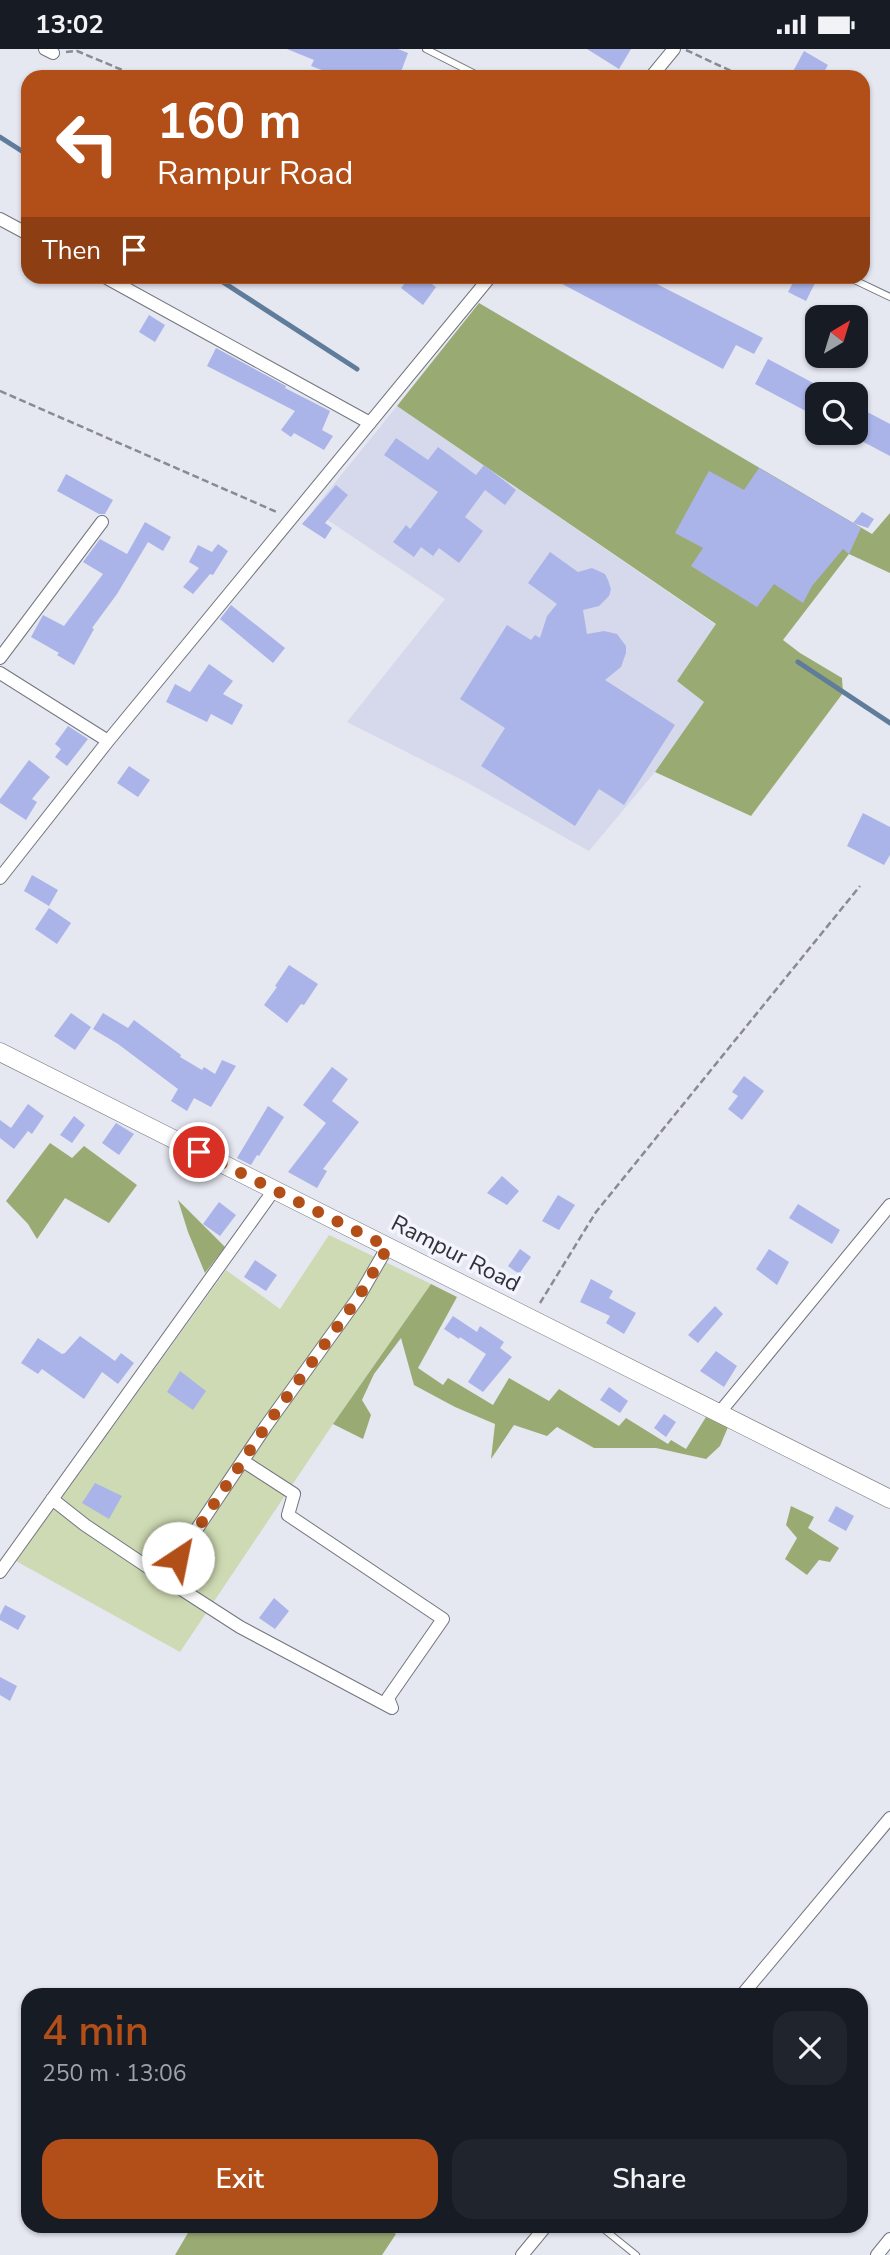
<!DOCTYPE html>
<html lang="en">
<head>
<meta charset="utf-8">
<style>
	body { margin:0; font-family:"Nunito Sans",sans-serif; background:#20242c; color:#f1f3f6; height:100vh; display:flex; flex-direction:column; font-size:26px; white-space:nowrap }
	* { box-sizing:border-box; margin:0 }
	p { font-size:23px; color:#9ea1a6 }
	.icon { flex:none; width:38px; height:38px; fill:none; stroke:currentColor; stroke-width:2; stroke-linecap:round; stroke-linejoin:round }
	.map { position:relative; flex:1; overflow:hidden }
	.sheet { position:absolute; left:21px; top:1939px; width:847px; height:245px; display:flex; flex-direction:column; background:#171b24; border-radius:21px; box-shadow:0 2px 5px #0004 }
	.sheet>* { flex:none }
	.top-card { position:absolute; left:21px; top:21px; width:849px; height:214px; border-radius:21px; box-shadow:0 2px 5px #0004; background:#b24e18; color:#fff; overflow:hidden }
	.needle { width:46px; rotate:38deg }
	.tools { position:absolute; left:805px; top:256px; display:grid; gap:14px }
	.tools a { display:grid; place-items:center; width:63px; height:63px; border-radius:14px; background:#171b24; box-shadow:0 2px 5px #0004; font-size:35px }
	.pin { position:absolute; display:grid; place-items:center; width:60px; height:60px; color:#fff; margin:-30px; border:4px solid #fff; border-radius:50%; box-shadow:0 2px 7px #0007 }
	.me { position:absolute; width:77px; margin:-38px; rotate:34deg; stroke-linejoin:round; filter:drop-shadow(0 0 5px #0008) }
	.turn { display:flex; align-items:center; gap:24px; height:147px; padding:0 21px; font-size:32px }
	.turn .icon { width:91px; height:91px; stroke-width:2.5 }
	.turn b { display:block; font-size:49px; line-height:60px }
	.then { display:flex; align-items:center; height:66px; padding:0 21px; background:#0003; gap:14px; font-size:26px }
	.round { display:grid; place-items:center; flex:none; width:74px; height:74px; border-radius:21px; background:#20242c }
	.summary { display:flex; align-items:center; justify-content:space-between; height:119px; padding:0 21px }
	h1 { font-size:42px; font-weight:600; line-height:52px; color:#b24e18 }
	.cta { display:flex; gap:14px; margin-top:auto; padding:14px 21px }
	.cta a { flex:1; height:80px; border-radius:21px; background:#b24e18; color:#fff; font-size:28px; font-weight:600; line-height:80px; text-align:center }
	.cta a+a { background:#20242c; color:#f1f3f6 }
	.status { display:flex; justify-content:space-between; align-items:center; height:49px; padding:0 35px; background:#171b24; direction:ltr }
	.status svg { height:19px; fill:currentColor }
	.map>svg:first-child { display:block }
	.built { fill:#d6d9eb }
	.green { fill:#cedab3 }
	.forest { fill:#9aaa73 }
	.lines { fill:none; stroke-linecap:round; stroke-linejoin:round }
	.stream { stroke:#5f7c9a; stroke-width:5 }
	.building { fill:#aab4e9 }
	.service-casing { stroke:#73757e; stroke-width:8 }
	.minor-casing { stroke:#73757e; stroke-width:14 }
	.secondary-casing { stroke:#73757e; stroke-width:19 }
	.path { stroke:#8a8b92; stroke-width:2.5; stroke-dasharray:7 3.5; stroke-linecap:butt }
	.service { stroke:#fff; stroke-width:6 }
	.minor { stroke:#fff; stroke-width:12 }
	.secondary { stroke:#fff; stroke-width:18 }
	.route { stroke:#b24e18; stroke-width:12; stroke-dasharray:0 21.6 }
	.labels { text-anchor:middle; stroke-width:7; stroke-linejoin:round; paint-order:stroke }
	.street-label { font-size:23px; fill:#313236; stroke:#f2f4fe }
</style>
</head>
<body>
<div class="status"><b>13:02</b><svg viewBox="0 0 49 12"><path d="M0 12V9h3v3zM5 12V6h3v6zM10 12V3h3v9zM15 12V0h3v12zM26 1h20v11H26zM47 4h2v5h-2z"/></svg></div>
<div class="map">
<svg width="890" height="2206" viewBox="0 0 890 2206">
	<rect width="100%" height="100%" fill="#e5e7f1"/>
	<path class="built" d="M397 357 716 576 677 632 704 653 655 723 589 802 466 733 347 673 445 550 313 461Z"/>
	<path class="green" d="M329 1186 431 1235 333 1375 180 1603 16 1512 226 1221 280 1260Z"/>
	<path class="forest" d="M479 254 872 485 890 464V524L849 505 783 591 800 604 842 629 843 644 751 767 655 723 704 653 677 632 716 575 397 357Z
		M50 1094 72 1109 84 1097 137 1136 109 1174 65 1149 37 1190 28 1175 6 1152Z
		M178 1151 225 1198 205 1224 188 1183Z
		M431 1235 457 1248 418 1319 443 1336 448 1329 493 1356 509 1329 549 1352 559 1340 619 1377 626 1369 668 1395 671 1391 686 1400 706 1368 728 1378 720 1397 706 1410 656 1399H594L557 1378 547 1387 514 1376 491 1410 495 1375 455 1358 414 1336 401 1289 374 1325 362 1351 371 1366 363 1390 333 1375Z
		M791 1457 814 1468 808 1479 839 1499 830 1513 819 1511 807 1526 785 1510 797 1489 786 1476Z
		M192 2177H381L396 2185 382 2206H175Z"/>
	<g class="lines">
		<path class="stream" d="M0 88 28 106
			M215 228 357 320
			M798 613 890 674"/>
	</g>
	<path class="building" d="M287 0H398L408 4 399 28H341L311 17 314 11Z
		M587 0H631L619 20Z
		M804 2 828 16 821 28H790Z
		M410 228H422L436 238 423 256 401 239Z
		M549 228H643L763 289 754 305 736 296 723 320Z
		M796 228H807L816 232 806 252 788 243Z
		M149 266 165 276 155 293 139 283Z
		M216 299 286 337 285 339 330 362 322 381 333 387 324 401 294 384 291 388 281 381 295 362 207 317Z
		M768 310 817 336V368L755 335Z
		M856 357 890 375V407L856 389Z
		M396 389 428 411 438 398 476 426 484 416 516 441 505 456 485 441 465 468 483 482 459 514 439 499 433 507 421 498 414 508 393 493 406 476 410 480 438 443 384 406Z
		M759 419 853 474 862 463 874 470 868 479 853 474 861 479 849 505 843 500 812 537 803 554 774 535 757 558 691 517 703 499 675 484 709 422 744 441Z
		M66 425 113 451 105 465H99L57 442Z
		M336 436 348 446 325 474 332 479 325 490 302 475Z
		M145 473 171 488 163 502 148 493 117 545 92 579 94 580 74 616 57 606 59 604 31 588 43 566 64 577 103 525 83 513 100 490 127 505Z
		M218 495 228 502 213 526 210 525 193 545 183 538 199 519 189 513 198 496 212 503Z
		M550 503 578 523 592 519 605 525 608 531 611 540 609 547 599 557 583 561 587 585 604 582 617 585 626 597V604L621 618 605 631 675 676 624 756 599 740 575 777 481 717 505 679 460 650 507 576 531 591 535 586 540 589 547 567 557 555 528 534Z
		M231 556 285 599 273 614 220 570Z
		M209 615 233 632 223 645 243 656 232 676 211 665 207 673 166 653 175 635 190 643Z
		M68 677 88 690 67 717 55 708 61 700 55 695Z
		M29 711 50 728 32 750 37 753 26 771 0 754V750Z
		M129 717 150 731 138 748 117 734Z
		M863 764 890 778V806L884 816 847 797Z
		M32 826 58 841 49 857 24 842Z
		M49 859 71 874 57 895 35 880Z
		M289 916 318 935 304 956 301 955 287 974 264 956 277 938 275 937Z
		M71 964 91 978 75 1001 54 987Z
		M103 964 128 979 134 971 181 1006 180 1008 202 1021 204 1018 215 1025 222 1011 236 1017 211 1058 194 1049 187 1062 171 1052 178 1040 118 995 93 980Z
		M332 1018 348 1030 332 1052 359 1073 323 1120 327 1122 317 1139 288 1123 326 1074 303 1056Z
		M744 1027 764 1042 742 1071 728 1060 738 1047 732 1043Z
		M28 1055 44 1067 32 1085 28 1082 14 1100 0 1089V1071L11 1079Z
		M268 1057 284 1068 259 1107 257 1106 251 1116 237 1109Z
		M74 1067 85 1076 72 1094 60 1086Z
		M116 1074 134 1085 119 1106 102 1094Z
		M502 1127 519 1142 507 1156 487 1144Z
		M558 1146 575 1156 559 1181 542 1172Z
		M219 1153 236 1166 220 1187 203 1175Z
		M798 1155 840 1181 832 1195 789 1169Z
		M520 1200 531 1208 519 1225 508 1217Z
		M769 1200 789 1213 777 1236 756 1220Z
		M255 1211 277 1226 266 1242 244 1228Z
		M591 1230 613 1242 609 1249 636 1264 624 1285 606 1274 610 1267 580 1253Z
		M715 1257 723 1265 698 1294 688 1286Z
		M453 1267 477 1283 480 1277 504 1293 500 1299 512 1308 483 1343 468 1333 486 1305 460 1288 459 1290 444 1280Z
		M80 1287 115 1312 121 1304 134 1314 118 1335 102 1323 84 1350 42 1320 38 1325 21 1314 38 1289 62 1305 65 1304Z
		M716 1302 737 1317 724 1338 700 1322Z
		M180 1322 206 1342 193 1361 167 1343Z
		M609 1338 628 1352 620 1364 600 1351Z
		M664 1365 676 1373 666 1388 654 1379Z
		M95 1434 122 1447 109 1470 82 1454Z
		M836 1457 854 1467 846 1482 828 1472Z
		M274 1549 289 1562 275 1580 259 1569Z
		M5 1556 26 1567 18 1581 0 1571V1566Z
		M0 1628 17 1637 10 1652 0 1646Z"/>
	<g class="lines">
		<defs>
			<path id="service" d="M426 0 481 28
				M848 228 890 248
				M600 2177 636 2206"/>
			<path id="minor" d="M45 0 53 4
				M651 28 674 0
				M0 170 28 185
				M105 228 370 374
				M0 609 102 473
				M0 624 108 692
				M0 829 108 692 490 228
				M720 1363 890 1156
				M52 1450 85 1476 164 1529 266 1377 358 1249 388 1197
				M0 1523 274 1141
				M164 1529 240 1578 392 1659 388 1649 443 1570 288 1466 294 1445 243 1412
				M742 1946 890 1769
				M522 2206 546 2177
				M877 2206 890 2190"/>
			<path id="secondary" d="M0 1003 890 1450"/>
		</defs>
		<use href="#service" class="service-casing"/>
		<use href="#minor" class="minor-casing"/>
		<use href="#secondary" class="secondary-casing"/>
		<path class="path" d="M686 1 744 28
			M66 3 77 2 139 28
			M0 342 279 464
			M540 1254 596 1163 860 837"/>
		<use href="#service" class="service"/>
		<use href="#minor" class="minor"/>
		<use href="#secondary" class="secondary"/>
	</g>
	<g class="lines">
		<path class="route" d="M178 1509 266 1377 358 1249 388 1198 199 1103"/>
	</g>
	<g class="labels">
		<g class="street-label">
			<text transform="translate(456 1204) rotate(27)" y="8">Rampur Road</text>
		</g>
	</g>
</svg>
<div class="tools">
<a><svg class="needle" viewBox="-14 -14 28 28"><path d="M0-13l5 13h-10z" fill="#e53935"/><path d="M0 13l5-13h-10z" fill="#9ea1a6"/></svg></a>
<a><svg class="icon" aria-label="search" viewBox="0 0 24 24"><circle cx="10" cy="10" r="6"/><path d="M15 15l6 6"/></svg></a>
</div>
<div class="pin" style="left:199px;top:1103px;background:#d93025"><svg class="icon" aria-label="arrive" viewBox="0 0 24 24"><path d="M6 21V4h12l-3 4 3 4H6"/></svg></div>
<svg class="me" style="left:178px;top:1509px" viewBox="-20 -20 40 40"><circle r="19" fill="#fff"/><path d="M0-13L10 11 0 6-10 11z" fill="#b24e18"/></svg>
<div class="top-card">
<div class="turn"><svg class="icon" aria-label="left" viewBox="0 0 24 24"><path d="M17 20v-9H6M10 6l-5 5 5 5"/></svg><div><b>160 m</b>Rampur Road</div></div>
<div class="then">Then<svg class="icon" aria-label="arrive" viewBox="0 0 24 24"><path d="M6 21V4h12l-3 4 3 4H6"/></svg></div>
</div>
<section class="sheet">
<div class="summary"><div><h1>4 min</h1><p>250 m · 13:06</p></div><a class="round"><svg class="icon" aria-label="close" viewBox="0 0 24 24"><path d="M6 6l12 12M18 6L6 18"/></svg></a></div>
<div class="cta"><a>Exit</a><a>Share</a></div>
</section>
</div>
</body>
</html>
